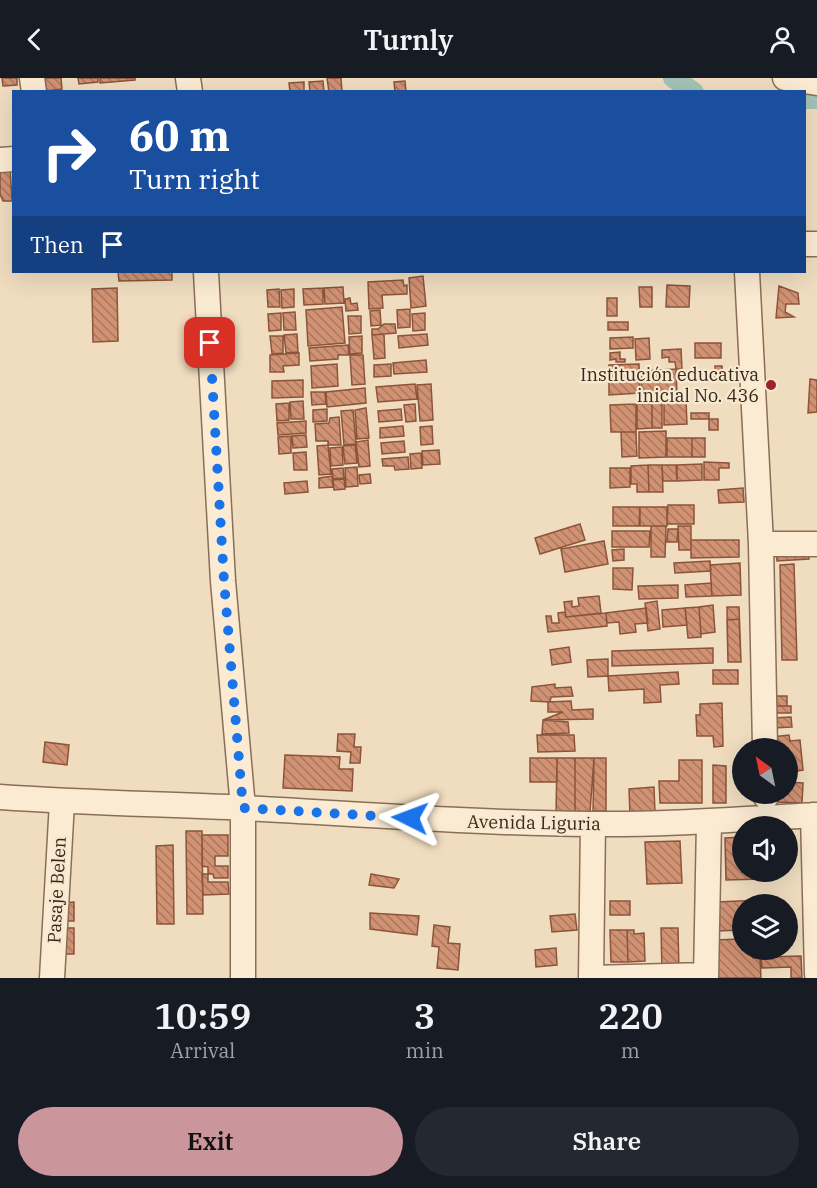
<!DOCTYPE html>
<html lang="en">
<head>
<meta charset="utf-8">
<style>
	body { margin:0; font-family:"IBM Plex Serif",serif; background:#242831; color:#f1f3f6; height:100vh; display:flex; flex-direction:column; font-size:22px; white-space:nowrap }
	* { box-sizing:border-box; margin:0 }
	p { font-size:20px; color:#9ea1a6 }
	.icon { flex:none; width:33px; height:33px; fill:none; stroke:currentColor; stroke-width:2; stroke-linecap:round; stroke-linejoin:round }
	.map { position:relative; height:900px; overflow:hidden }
	.sheet { display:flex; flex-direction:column; background:#171b24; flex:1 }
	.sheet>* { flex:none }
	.top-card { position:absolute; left:12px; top:12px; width:794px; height:183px; border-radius:0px; box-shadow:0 6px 24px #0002; background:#1a4fa0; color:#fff; overflow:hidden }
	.needle { width:39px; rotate:327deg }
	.controls { position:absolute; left:732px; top:660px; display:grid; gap:12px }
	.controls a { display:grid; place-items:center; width:66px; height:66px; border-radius:50%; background:#171b24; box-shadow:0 6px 24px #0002; font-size:30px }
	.pin { position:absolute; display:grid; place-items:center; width:51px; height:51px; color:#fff; margin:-26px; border-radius:12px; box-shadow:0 3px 9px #0006 }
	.me { position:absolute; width:66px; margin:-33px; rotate:273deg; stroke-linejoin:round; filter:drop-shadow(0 0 4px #0008) }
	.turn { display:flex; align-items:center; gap:21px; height:126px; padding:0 18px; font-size:27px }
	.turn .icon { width:78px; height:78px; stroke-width:2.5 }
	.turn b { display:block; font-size:42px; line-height:51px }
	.then { display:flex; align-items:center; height:57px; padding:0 18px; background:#0003; gap:12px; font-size:22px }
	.eta { display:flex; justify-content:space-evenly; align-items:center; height:102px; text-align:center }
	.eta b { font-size:36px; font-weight:600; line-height:42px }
	.button { display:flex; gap:12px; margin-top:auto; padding:12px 18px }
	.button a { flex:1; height:69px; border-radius:36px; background:#cb959c; color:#111; font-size:24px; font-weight:600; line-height:69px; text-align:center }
	.button a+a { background:#242831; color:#f1f3f6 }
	header { display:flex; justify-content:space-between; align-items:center; height:78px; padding:0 18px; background:#171b24; font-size:27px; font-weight:600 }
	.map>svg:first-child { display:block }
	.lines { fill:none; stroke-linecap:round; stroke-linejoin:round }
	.canal { stroke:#a3c2b6; stroke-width:20 }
	.building { fill:url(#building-back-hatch); stroke:#8b543b; stroke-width:1.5 }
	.minor-casing { stroke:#8a6e57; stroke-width:27 }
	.minor { stroke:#fbebd3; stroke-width:24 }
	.route { stroke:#1a73e8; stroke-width:10; stroke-dasharray:0 18 }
	.poi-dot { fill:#9d232f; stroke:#f7e8d0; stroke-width:2 }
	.labels { text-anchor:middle; stroke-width:4.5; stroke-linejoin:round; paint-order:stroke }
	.poi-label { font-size:18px; fill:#39271c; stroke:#f7e8d0; text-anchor:end }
	.street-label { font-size:18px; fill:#39271c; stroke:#f7e8d0 }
</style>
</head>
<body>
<header><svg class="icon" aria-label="back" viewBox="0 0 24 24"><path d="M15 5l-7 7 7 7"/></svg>Turnly<svg class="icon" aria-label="person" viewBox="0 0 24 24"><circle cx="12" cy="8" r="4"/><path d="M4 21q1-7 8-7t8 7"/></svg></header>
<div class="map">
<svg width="817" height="900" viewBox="0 0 817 900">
	<defs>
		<pattern id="building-back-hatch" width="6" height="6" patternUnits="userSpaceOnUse" patternTransform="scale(1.5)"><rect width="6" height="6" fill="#d19273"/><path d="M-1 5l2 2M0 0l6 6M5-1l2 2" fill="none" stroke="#ab775e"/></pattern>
	</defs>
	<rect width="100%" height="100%" fill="#f0ddc0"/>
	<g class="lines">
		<path class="canal" d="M673 0 694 14
			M804 21H817"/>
	</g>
	<path class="building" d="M2 0H17V7L3 8Z
		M45 0H61L62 11 46 13Z
		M78 0H98V4L79 6Z
		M100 0H135V2L100 5Z
		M327 0H341L342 14H329Z
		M323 3 324 14H310L309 4Z
		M405 3 406 14H395L394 4Z
		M304 4V14H290L289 5Z
		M0 89H10L12 123H3L0 116Z
		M118 194H172V202L119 203Z
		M423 198 426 228 411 230 409 200Z
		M403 202 404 208 407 207V216L382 217 383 230 369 231 368 204Z
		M667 207 690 208 689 229H666Z
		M779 208 798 215 799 226H786L785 234 794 239 776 240Z
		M343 209 344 225 325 226 324 210Z
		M639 209H652V229H640Z
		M117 210 118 263 93 264 92 211Z
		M323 210V226L304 227 303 211Z
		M279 211 280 229H268L267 212Z
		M294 211V229L282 230 281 212Z
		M350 220 351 226 357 225 358 232 346 233 345 221Z
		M607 220H617V238H607Z
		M342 229 345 265 308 268 306 232Z
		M410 231V249L398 250 397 232Z
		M380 232 381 247 371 248 370 233Z
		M295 234 296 252H284L283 235Z
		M281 235V252L269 253 268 236Z
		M425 235V252L413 253 412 236Z
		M348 238H361V255L349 256Z
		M608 244H628V252H608Z
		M384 246H395L396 255 372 257V251H378Z
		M297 256 298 274 286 275 284 257Z
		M384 256 385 280 374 281 372 257Z
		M427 256 428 267 399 270 398 258Z
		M270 258H283V275L272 276Z
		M362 258V275L350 276 349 259Z
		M633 259V270L610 271V260Z
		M649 260 650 281 636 282 635 261Z
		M695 265H721V280H695Z
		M348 267 349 277H338V281L310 283 309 270Z
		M681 271 682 291H676L675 284H669V279L662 280V272Z
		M620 274V281H625V284H616V281L610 282V275Z
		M299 275V287L283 288 284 294H270V277Z
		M350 277H363L365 306 352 307Z
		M426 282 427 294 394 296 393 285Z
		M337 286 338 308 312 310 311 288Z
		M391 286V298L374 299V287Z
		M639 286 640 315 609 317V287Z
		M715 288H722L723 303H715Z
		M676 291 677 316 642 317 641 293Z
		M810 301 817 302V334L808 335Z
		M303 302V319L272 320V303Z
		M415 306 417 321 378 324 376 309Z
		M431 306 433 342 420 343 417 307Z
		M365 310 366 325 327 329 326 314Z
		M311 314H325L326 326 312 327Z
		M303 323 304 341H291L290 324Z
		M686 323 687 346 664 347V324Z
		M652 324H662V350H652Z
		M289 325V342L277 343 276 326Z
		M415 326 416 343 406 344 404 327Z
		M636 326V354H611L610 327Z
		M637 326H652V350L637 351Z
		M366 330 369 360 357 361 355 332Z
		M327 331V343L313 344V332Z
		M401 331 402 342 379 344 378 333Z
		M353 332 356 366 344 367 341 333Z
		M691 335H709V341H691Z
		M339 339 341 367H328V363H316L315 346 329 345 330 340Z
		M709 341H718V352H709Z
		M306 343V355L278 357 277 345Z
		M403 348 404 358 380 360V350Z
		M432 348 433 366 421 367 420 349Z
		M666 353V379L639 380V354Z
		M621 354H636L637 378 622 379Z
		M306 357 307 369 293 370 292 358Z
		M291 358V375L279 376 278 359Z
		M667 360H692V379H667Z
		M692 360H705V379H692Z
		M368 362 370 388 359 389 356 364Z
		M404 363 405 374 382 376 381 365Z
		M328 367 331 396 319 397 317 368Z
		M355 367 357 385 345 386 343 368Z
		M342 369 343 387 331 388 330 370Z
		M439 372 440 386 423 387 422 373Z
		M306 374 307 392H294L293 375Z
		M421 375 422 390 411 391 410 376Z
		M408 379 409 391 395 392 394 388H383L382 381Z
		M704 384 729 385V390H719V402H704Z
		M702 386V402L677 403V387Z
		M648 387 649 414H637V406H631V388Z
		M648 387H662L663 414H649Z
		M662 387H676L677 403H663Z
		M357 389 358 408 346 409 345 390Z
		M343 390 344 400 333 401 332 391Z
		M610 390H630V409L610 410Z
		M370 396 371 405 360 406 359 397Z
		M332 398 333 409 319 410V400Z
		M344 401 345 411 334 412 333 402Z
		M307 403 308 414 285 416 284 405Z
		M743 410 744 424 719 425 718 412Z
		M668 427H694V446H667Z
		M613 429H640L639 448H613Z
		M640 429H667V448H640Z
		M580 446 585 462 540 476 535 460Z
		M651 448H666L665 479H651Z
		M678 448H691V472H679Z
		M668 451H678L677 464H667Z
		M612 453H650L649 469H612Z
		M691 462H739V479L691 480Z
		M604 463 608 486 565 494 561 471Z
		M808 466 809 481 777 483 776 468Z
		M624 471V482L613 483 612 472Z
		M710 483 711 493 675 495 674 485Z
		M740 485 741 517 712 518 710 487Z
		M794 486 797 582H782L780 487Z
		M613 490H633L632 512 613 511Z
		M711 505 712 518 686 519 685 507Z
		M678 507V520L639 521 638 508Z
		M599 518 601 535 566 539 564 524 572 523V529L579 528 578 520Z
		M657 523 660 551 648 553 645 525Z
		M713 527 715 554 701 556 699 529Z
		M699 529 701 559 688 560 685 530Z
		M727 529H739L741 584H728Z
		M646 530 648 545 635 546 636 554 620 556 619 544 607 545 606 535Z
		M685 530 687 547 663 549 662 532Z
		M565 534 566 539 606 535 607 548 548 554 546 538H551L552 545H559L558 535Z
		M739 541 741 584H728L727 542Z
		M569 569 571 584 552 587 550 572Z
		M713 570V585L612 588V573Z
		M608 581V598L588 599 587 582Z
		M713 592H738V606H713Z
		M678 594 679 606 660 607 661 624 644 625V611L609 613 608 598Z
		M555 606V610L571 609 573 618 551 619 550 624 531 623 532 609Z
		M774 618H787V628H774Z
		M571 623 572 632 593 631V641L543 642 563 634H548V624Z
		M722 625 723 668 714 669 713 658H697L696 637H700V626Z
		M774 628H791V635H774Z
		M791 639 792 649 773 650 772 640Z
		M543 642 568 644 569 655 542 656Z
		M338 656H355L354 669H361L360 685H350L351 674 337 673Z
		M537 657H574L575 673 538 674Z
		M789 657 790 663 800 662 803 692 790 694 791 699H788V670H773L772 659Z
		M45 664 69 667 67 687 43 684Z
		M285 677 340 679 339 691H353L352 713 283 710Z
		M530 680H557V704H530Z
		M557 680H575V738H556Z
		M575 680H594L590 734H575Z
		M594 680H606V733H593Z
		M679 682H702V725H660L659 703H679Z
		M713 687 726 688V725H713Z
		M788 704 803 705 802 725 777 724V716H788Z
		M654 709 655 735 630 737 629 711Z
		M186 753H202L203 836H187Z
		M202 757H228V778H215V788H228V800H214L213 796H208V789L202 788Z
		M742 759V794H763V801L726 802 725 760Z
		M680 763 682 805 647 806 645 764Z
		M173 767 174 846H157L156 768Z
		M202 796H208V804H228L229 816 203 817Z
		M371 796 399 801 394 810 369 807Z
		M764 822V826H742V852L717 853 716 824Z
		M610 823H630V837H610Z
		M74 824V843H58V825Z
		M370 835 419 838 417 857 370 851Z
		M575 836 577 852 552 854 550 838Z
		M434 847 450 849 448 865 460 866 458 892 437 890 439 869 432 868Z
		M57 850H74V876H57Z
		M661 850H678L679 894 662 895Z
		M610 852H627L628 884H611Z
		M627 852H634V856L644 855 645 883 628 884Z
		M742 861V872H753V880H760L761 900H714L713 862Z
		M556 870 557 887 536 889 535 872Z
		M801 878 802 900H791V889L762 890 761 879Z"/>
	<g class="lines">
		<defs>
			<path id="minor" d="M32 0 34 14
				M188 0 190 14
				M785 0 817 5
				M0 82 14 81
				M804 166H817
				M206 194 223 503 243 730V900
				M747 194 761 466 765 670
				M761 466H817
				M766 716V719
				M0 719C82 725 163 726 245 730 360 736 475 745 590 746 666 747 741 741 817 737
				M813 737 817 896
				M52 900 62 724
				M591 900 593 746
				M591 900 706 897
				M706 900 709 744"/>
		</defs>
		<use href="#minor" class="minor-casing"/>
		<use href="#minor" class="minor"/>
	</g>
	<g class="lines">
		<path class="route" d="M210 265 224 503 243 730 410 740"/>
	</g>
	<circle class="poi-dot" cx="771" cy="307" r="6"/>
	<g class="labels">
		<g class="poi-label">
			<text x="759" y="303">Institución educativa<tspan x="759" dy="21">inicial No. 436</tspan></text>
		</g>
		<g class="street-label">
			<text transform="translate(534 745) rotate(1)" y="6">Avenida Liguria</text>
			<text transform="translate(57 812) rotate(-87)" y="6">Pasaje Belen</text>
		</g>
	</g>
</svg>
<div class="controls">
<a><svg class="needle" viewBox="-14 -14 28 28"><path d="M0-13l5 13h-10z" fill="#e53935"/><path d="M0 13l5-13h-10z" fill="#9ea1a6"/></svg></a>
<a><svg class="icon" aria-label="sound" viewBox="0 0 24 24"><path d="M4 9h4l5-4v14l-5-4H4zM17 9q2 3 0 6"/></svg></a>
<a><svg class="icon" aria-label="layers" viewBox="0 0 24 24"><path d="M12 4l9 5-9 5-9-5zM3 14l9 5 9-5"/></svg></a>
</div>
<div class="pin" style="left:210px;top:265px;background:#d93025"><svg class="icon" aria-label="arrive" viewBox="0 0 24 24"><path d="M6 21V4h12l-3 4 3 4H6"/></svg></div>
<svg class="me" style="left:410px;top:740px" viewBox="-20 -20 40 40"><path d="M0-17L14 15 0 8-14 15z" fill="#1a73e8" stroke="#fff" stroke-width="4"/></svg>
<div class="top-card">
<div class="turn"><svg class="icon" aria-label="right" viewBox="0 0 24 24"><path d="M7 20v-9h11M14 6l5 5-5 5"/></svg><div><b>60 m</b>Turn right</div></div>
<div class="then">Then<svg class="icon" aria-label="arrive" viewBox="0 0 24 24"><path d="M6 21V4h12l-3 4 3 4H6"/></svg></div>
</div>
</div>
<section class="sheet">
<div class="eta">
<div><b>10:59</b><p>Arrival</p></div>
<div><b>3</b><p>min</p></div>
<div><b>220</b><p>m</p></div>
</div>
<div class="button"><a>Exit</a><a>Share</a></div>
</section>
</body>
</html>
